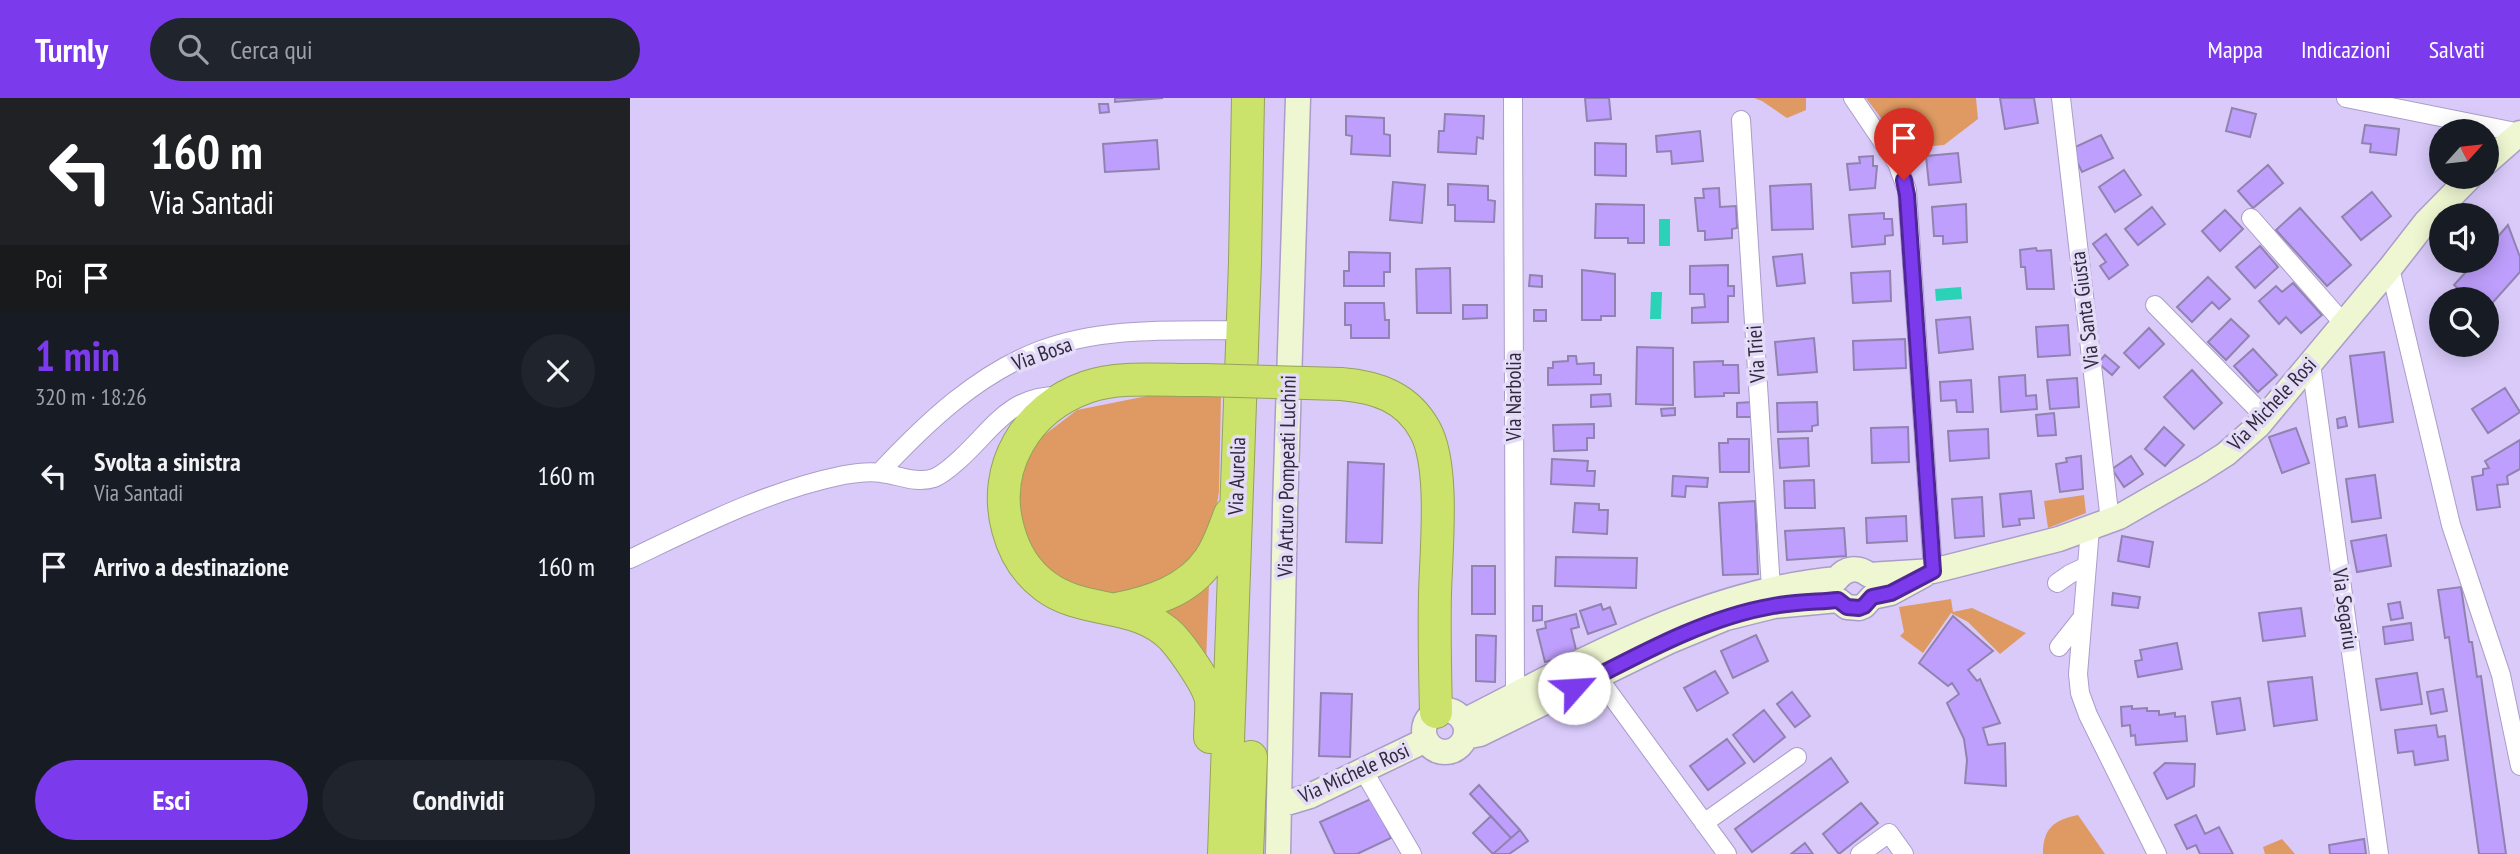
<!DOCTYPE html>
<html lang="it">
<head>
<meta charset="utf-8">
<style>
	body { margin:0; font-family:"PT Sans Narrow",sans-serif; background:#20242c; color:#f1f3f6; height:100vh; display:flex; flex-direction:column; font-size:26px; white-space:nowrap }
	* { box-sizing:border-box; margin:0 }
	p { font-size:23px; color:#9ea1a6 }
	.icon { flex:none; width:38px; height:38px; fill:none; stroke:currentColor; stroke-width:2; stroke-linecap:round; stroke-linejoin:round }
	.map { position:relative; flex:1; overflow:hidden }
	.side { display:flex; flex-direction:column; background:#171b24; width:630px }
	.side>* { flex:none }
	.top-card { background:#202124; color:#fff; overflow:hidden }
	.needle { width:46px; rotate:63deg }
	.controls { position:absolute; left:1799px; top:21px; display:grid; gap:14px }
	.controls a { display:grid; place-items:center; width:70px; height:70px; border-radius:50%; background:#171b24; box-shadow:0 4px 18px #0003; font-size:35px }
	.pin { position:absolute; display:grid; place-items:center; width:60px; height:60px; color:#fff; margin:-72px -30px; border-radius:50% 50% 50% 0; rotate:-45deg; box-shadow:0 0 7px #0007 }
	.pin .icon { rotate:45deg }
	.me { position:absolute; width:77px; margin:-38px; rotate:64deg; stroke-linejoin:round; filter:drop-shadow(0 0 5px #0008) }
	.turn { display:flex; align-items:center; gap:24px; height:147px; padding:0 35px; font-size:32px }
	.turn .icon { width:91px; height:91px; stroke-width:2.5 }
	.turn b { display:block; font-size:49px; line-height:60px }
	.then { display:flex; align-items:center; height:66px; padding:0 35px; background:#0003; gap:14px; font-size:26px }
	.round { display:grid; place-items:center; flex:none; width:74px; height:74px; border-radius:37px; background:#20242c }
	.head { display:flex; align-items:center; justify-content:space-between; height:119px; padding:0 35px }
	h1 { font-size:42px; font-weight:700; line-height:52px; color:#7c3aed }
	.button { display:flex; gap:14px; margin-top:auto; padding:14px 35px }
	.button a { flex:1; height:80px; border-radius:42px; background:#7c3aed; color:#fff; font-size:28px; font-weight:700; line-height:80px; text-align:center }
	.button a+a { background:#20242c; color:#f1f3f6 }
	ul { padding:0; list-style:none }
	li { display:flex; align-items:center; gap:21px; height:91px; padding:0 35px }
	li div { flex:1 }
	li b { display:block; font-size:26px }
	li em { font-style:normal }
	header { display:flex; align-items:center; gap:42px; box-sizing:border-box; height:98px; padding:0 35px; background:#7c3aed; color:#fff }
	header strong { font-size:33px }
	nav { display:flex; gap:38px; margin-inline-start:auto; font-size:24px }
	.search { width:490px; height:63px; background:#20242c; display:flex; align-items:center; gap:18px; box-sizing:border-box; padding:0 24px; border-radius:38px; color:#9ea1a6; font-size:26px }
	main { display:flex; flex:1; min-height:0 }
	.map>svg:first-child { display:block }
	.green { fill:#df9a63 }
	.water { fill:#2bd2b7 }
	.building { fill:#bf9ffd; stroke:#9183af; stroke-width:2 }
	.lines { fill:none; stroke-linecap:round; stroke-linejoin:round }
	.street-casing { stroke:#ab9dca; stroke-width:20 }
	.secondary-casing { stroke:#ab9dca; stroke-width:27 }
	.highway-casing { stroke:#95a25a; stroke-width:34 }
	.street { stroke:#fff; stroke-width:18 }
	.secondary { stroke:#eff7d2; stroke-width:24 }
	.highway { stroke:#cbe36a; stroke-width:32 }
	.highway-bridge-casing { stroke:#95a25a; stroke-width:34; stroke-linecap:butt }
	.highway-bridge { stroke:#cbe36a; stroke-width:32 }
	.route-casing { stroke:#51269a; stroke-width:18 }
	.route { stroke:#7c3aed; stroke-width:12 }
	.labels { text-anchor:middle; stroke-width:7; stroke-linejoin:round; paint-order:stroke }
	.street-label { font-size:21px; fill:#302a3c; stroke:#e3dbf8 }
</style>
</head>
<body>
<header>
<strong>Turnly</strong>
<div class="search"><svg class="icon" aria-label="search" viewBox="0 0 24 24"><circle cx="10" cy="10" r="6"/><path d="M15 15l6 6"/></svg>Cerca qui</div>
<nav><a>Mappa</a><a>Indicazioni</a><a>Salvati</a></nav>
</header>
<main>
<section class="side">
<div class="top-card">
<div class="turn"><svg class="icon" aria-label="left" viewBox="0 0 24 24"><path d="M17 20v-9H6M10 6l-5 5 5 5"/></svg><div><b>160 m</b>Via Santadi</div></div>
<div class="then">Poi<svg class="icon" aria-label="arrive" viewBox="0 0 24 24"><path d="M6 21V4h12l-3 4 3 4H6"/></svg></div>
</div>
<div class="head"><div><h1>1 min</h1><p>320 m · 18:26</p></div><a class="round"><svg class="icon" aria-label="close" viewBox="0 0 24 24"><path d="M6 6l12 12M18 6L6 18"/></svg></a></div>
<ul>
<li><svg class="icon" aria-label="left" viewBox="0 0 24 24"><path d="M17 20v-9H6M10 6l-5 5 5 5"/></svg><div><b>Svolta a sinistra</b><p>Via Santadi</p></div><em>160 m</em></li>
<li><svg class="icon" aria-label="arrive" viewBox="0 0 24 24"><path d="M6 21V4h12l-3 4 3 4H6"/></svg><div><b>Arrivo a destinazione</b></div><em>160 m</em></li>
</ul>
<div class="button"><a>Esci</a><a>Condividi</a></div>
</section>
<div class="map">
<svg width="1890" height="756" viewBox="0 0 1890 756">
	<rect width="100%" height="100%" fill="#d9cafa"/>
	<path class="green" d="M1124 0H1176V12L1157 20 1132 3Z
		M1236 0H1346L1348 21 1314 47 1281 50 1259 31Z
		M517 298H591L589 393 581 447 510 500 448 492 412 467 394 439 388 402 392 376 405 344 447 312Z
		M1454 397 1456 415 1418 430 1414 403Z
		M579 486 576 565 557 532 534 514 557 503Z
		M1321 501 1323 514 1342 510 1396 535 1370 556 1338 524 1321 515 1293 555 1270 538 1274 534 1269 509Z
		M1448 717 1475 756H1413C1413 730 1424 722 1448 717Z
		M1652 741 1665 756H1635L1633 749Z"/>
	<path class="water" d="M1029 121H1040V148H1029Z
		M1331 189 1332 201 1306 203 1305 191Z
		M1021 194H1032L1031 221H1020Z"/>
	<path class="building" d="M485 0H533L485 4Z
		M955 0H979L981 21 957 23Z
		M1370 0H1404L1408 25 1375 31Z
		M469 6H478L479 14 470 15Z
		M1602 10 1626 16 1620 39 1596 33Z
		M815 16 854 18 853 41 847 39 846 56 808 54 809 33H814Z
		M716 18 754 20V36L760 37V58L721 56 722 38 716 37Z
		M1735 27 1769 31 1766 57 1740 54 1741 46 1732 45Z
		M1070 33 1073 63 1042 66 1041 53 1027 54 1026 38Z
		M1471 37 1483 60 1452 74 1441 51Z
		M527 42 529 71 475 74 473 46Z
		M965 45 996 46V78L965 77Z
		M1328 55 1331 84 1299 87 1296 58Z
		M1243 58V68H1247L1245 90 1220 92 1217 66 1230 65 1229 59Z
		M1638 67 1653 85 1623 110 1608 93Z
		M1494 72 1511 97 1485 114 1469 89Z
		M763 84 795 87 792 125 760 122Z
		M818 86 858 88V102L865 103 864 124 825 123V107H818Z
		M1181 86 1183 131 1142 132 1140 88Z
		M1089 90 1090 109 1106 108 1107 130 1102 131V140L1075 142V133H1068L1065 100H1074L1073 91Z
		M1742 94 1761 118 1731 142 1712 119Z
		M966 106 1014 107V145H998V140H965Z
		M1336 106 1337 144 1313 146V138H1304L1302 109Z
		M1522 109 1535 126 1508 147 1495 131Z
		M1670 110 1721 167 1697 188 1646 132Z
		M1595 112 1613 131 1590 153 1572 133Z
		M1254 115V121H1262L1263 137 1255 138V146L1222 149 1219 117Z
		M1878 127 1890 159V174L1857 211V201H1839L1824 187 1846 163H1857V151Z
		M1476 136 1498 167 1479 181 1470 168 1476 164 1463 146Z
		M1630 148 1648 169 1625 190 1606 169Z
		M1406 150 1407 153 1421 152 1424 191H1397L1395 169H1391L1390 152Z
		M719 154 760 155V174H754V188H714V173H719Z
		M1172 156 1175 185 1147 188 1143 159Z
		M1098 167V188H1104V198H1098V224L1062 225V210L1075 209 1074 196H1060V168Z
		M820 170 821 215H787L786 171Z
		M952 172 985 176V218H971V222H952Z
		M1260 173 1261 203 1223 205 1221 175Z
		M900 177 912 178V189L899 188Z
		M1578 179 1600 201 1589 211 1582 204 1562 224 1547 209Z
		M1663 185 1692 217 1671 235 1656 219 1649 226 1629 203 1646 188 1652 194Z
		M715 205H754L755 222H759V240H721V227H715Z
		M833 207H857V220L833 221Z
		M904 212H916V223H904Z
		M1340 219 1343 251 1309 255 1306 222Z
		M1601 221 1619 238 1596 262 1578 244Z
		M1438 227 1440 257 1408 259 1406 229Z
		M1519 230 1534 246 1509 270 1494 255Z
		M1184 240 1187 274 1148 277 1145 244Z
		M1275 241 1276 270 1224 272 1223 243Z
		M1007 249 1043 250V307L1006 306Z
		M1623 251 1647 277 1628 294 1604 268Z
		M1754 254 1763 324 1729 329 1720 258Z
		M1475 257 1489 269 1482 277 1468 265Z
		M938 258H946L947 266 964 265V277H971V286L918 287V270H923V264L938 263Z
		M1093 263V267H1108L1109 295H1094V298L1065 299 1064 264Z
		M1562 272 1592 305 1564 331 1534 299Z
		M1395 277 1396 298 1406 297 1407 311 1371 314 1369 279Z
		M1447 280 1449 309 1420 311 1417 282Z
		M1341 282 1343 314H1327L1326 302 1311 303 1310 284Z
		M1875 290 1890 314 1858 335 1842 311Z
		M980 296 981 308 961 309V297Z
		M1122 304V319H1107V305Z
		M1187 304 1188 327 1182 328V333L1148 334 1147 305Z
		M1045 310V317L1032 318 1031 311Z
		M1424 315 1426 337 1408 338 1406 317Z
		M1715 319 1717 328 1708 330 1707 321Z
		M964 326V340H957V352L924 353 923 327Z
		M1278 329 1279 364 1242 365 1241 330Z
		M1534 329 1554 347 1535 368 1515 351Z
		M1666 330 1679 365 1652 375 1639 339Z
		M1358 331 1359 360 1320 363 1318 333Z
		M1178 340 1179 368 1150 370 1148 341Z
		M1098 341H1119V374H1090L1089 345H1098Z
		M1890 342V371L1877 378 1878 386 1867 387 1870 409 1847 412 1842 379 1853 377V371L1859 370 1855 363Z
		M1451 358 1453 391 1430 394 1426 366 1437 364 1436 360Z
		M1501 358 1513 376 1494 389 1482 371Z
		M922 361 958 363 957 373H965L964 388 921 386Z
		M718 364 754 366 752 445 716 444Z
		M1745 377 1751 420 1722 424 1716 381Z
		M1043 378 1078 380 1077 389 1056 388 1055 399 1042 398Z
		M1184 382 1185 410H1155L1154 383Z
		M1401 393 1404 420 1389 421 1390 427 1373 429 1370 396Z
		M1352 399 1354 438 1325 440 1322 401Z
		M1125 403 1128 476 1093 477 1089 405Z
		M945 405 969 406V412H978L977 436 943 434Z
		M1276 418 1277 443 1237 445 1236 420Z
		M1214 430 1216 458 1157 462 1155 433Z
		M1756 437 1761 468 1727 474 1721 443Z
		M1492 438 1523 444 1519 469 1488 463Z
		M926 459 1007 460 1006 490 925 488Z
		M842 468H865V516H842Z
		M1831 489 1839 544H1842L1847 579 1851 578 1876 756H1849L1819 539 1815 540 1808 492Z
		M1483 495 1510 499 1508 510 1482 507Z
		M1770 504 1773 520 1761 522 1758 506Z
		M971 506 973 512 980 509 986 526 958 536 950 513Z
		M903 508H912V522L903 523Z
		M1671 510 1675 538 1633 543 1629 515Z
		M946 516 949 529 941 531 947 556 915 564 907 532 916 530 915 524Z
		M1323 518 1363 553 1338 572 1347 583 1350 581 1370 625 1353 630 1358 647 1375 645 1376 688 1335 685 1337 662 1334 641 1317 605 1329 596 1322 585 1318 588 1289 565Z
		M1781 525 1783 542 1755 546 1753 529Z
		M846 537 866 538 865 584 846 583Z
		M1126 537 1138 563 1103 580 1091 553Z
		M1547 545 1552 571 1508 579 1505 563 1512 562 1510 552Z
		M1085 573 1098 595 1067 613 1054 590Z
		M1787 575 1792 606 1751 612 1746 581Z
		M1682 579 1687 622 1644 628 1638 584Z
		M1813 591 1817 613 1801 616 1797 594Z
		M1162 594 1180 618 1165 629 1147 606Z
		M691 595 722 596 720 659 689 658Z
		M1610 600 1615 632 1587 636 1582 604Z
		M1502 608V611L1517 610V613H1529V617L1545 615V619L1555 618 1557 643 1506 647 1505 637 1501 638 1500 627 1492 628 1491 609Z
		M1134 612 1155 639 1124 664 1103 637Z
		M1806 627 1808 639 1815 638 1818 662 1785 667 1783 653 1768 655 1765 632Z
		M1097 641 1115 665 1078 692 1060 668Z
		M1201 660 1218 684 1122 754 1105 731Z
		M1535 665 1565 666 1564 688 1537 701 1524 675Z
		M849 687 890 732 881 740 840 696Z
		M743 700 761 740 727 756H705L690 724Z
		M1231 705 1248 725 1209 756 1193 736Z
		M1566 717 1575 736 1589 729 1603 756H1570L1566 747 1557 751 1545 727Z
		M861 718 881 740 863 756 843 735Z
		M890 732 898 743 879 756H863Z
		M1734 741 1736 756H1700L1699 747Z
		M1175 745 1183 756H1161Z"/>
	<g class="lines">
		<defs>
			<path id="street" d="M883 0 885 597
				M1223 0 1267 65 1277 92 1303 473
				M1431 0 1480 423
				M1716 0 1890 35
				M1111 22 1141 490
				M1621 120 1714 226
				M1760 170 1821 427 1871 577 1890 668
				M1525 207 1635 319
				M1681 266 1749 756
				M250 374C296 325 347 276 411 252 474 228 547 233 613 232
				M1460 431 1448 576 1450 595 1458 617 1527 756
				M0 461C69 428 139 392 214 377 225 375 240 373 251 375 269 377 286 386 304 380 314 376 322 368 330 361 364 330 379 297 430 298
				M1427 485 1440 476 1457 468
				M1429 549 1452 520
				M967 578 1097 756
				M733 672 782 756
				M1074 725 1167 659
				M1230 756 1259 735 1274 756"/>
			<path id="secondary" d="M1857 64 1890 35
				M794 633a21 21 0 1 1 42 0a21 21 0 1 1-42 0Z
				M834 623C952 563 1073 493 1207 481 1215 470 1228 468 1239 477L1303 473 1429 441 1489 419 1571 372 1596 356 1628 328 1760 170 1795 125 1840 79
				M835 639 850 636 1038 544 1096 520 1144 508 1208 502 1217 509 1229 510 1234 508 1242 499 1261 495 1294 477
				M650 707 680 698 796 642
				M648 756 655 410 668 0"/>
			<path id="highway" d="M574 282C539 283 490 277 457 289 397 310 361 369 378 431 384 454 396 474 415 488 453 517 507 503 542 539 553 551 578 586 581 602 582 613 580 627 580 639
				M711 286C747 289 777 299 795 332 815 368 806 453 805 496 804 535 805 574 806 614
				M487 511C521 504 559 492 579 462 589 448 594 431 600 416
				M594 756 615 164 618 0
				M617 756 621 659"/>
		</defs>
		<use href="#street" class="street-casing"/>
		<use href="#secondary" class="secondary-casing"/>
		<use href="#highway" class="highway-casing"/>
		<use href="#street" class="street"/>
		<use href="#secondary" class="secondary"/>
		<use href="#highway" class="highway"/>
		<defs>
			<path id="highway-bridge" d="M574 282 711 286"/>
		</defs>
		<use href="#highway-bridge" class="highway-bridge-casing"/>
		<use href="#highway-bridge" class="highway-bridge"/>
	</g>
	<g class="lines">
		<defs>
			<path id="route" d="M944 590C1007 558 1073 520 1143 508 1165 504 1187 504 1208 502L1217 509 1229 510 1234 508 1242 499 1261 495 1303 473 1277 97 1274 82"/>
		</defs>
		<use href="#route" class="route-casing"/>
		<use href="#route" class="route"/>
	</g>
	<g class="labels">
		<g class="street-label">
			<text transform="translate(1455 212) rotate(-97)" y="7">Via Santa Giusta</text>
			<text transform="translate(412 256) rotate(-20)" y="7">Via Bosa</text>
			<text transform="translate(1126 256) rotate(-94)" y="7">Via Triei</text>
			<text transform="translate(884 299) rotate(-90)" y="7">Via Narbolia</text>
			<text transform="translate(1642 306) rotate(-47)" y="7">Via Michele Rosi</text>
			<text transform="translate(607 378) rotate(-88)" y="7">Via Aurelia</text>
			<text transform="translate(657 378) rotate(-89)" y="7">Via Arturo Pompeati Luchini</text>
			<text transform="translate(1715 511) rotate(82)" y="7">Via Segariu</text>
			<text transform="translate(724 675) rotate(-24)" y="7">Via Michele Rosi</text>
		</g>
	</g>
</svg>
<div class="controls">
<a><svg class="needle" viewBox="-14 -14 28 28"><path d="M0-13l5 13h-10z" fill="#e53935"/><path d="M0 13l5-13h-10z" fill="#9ea1a6"/></svg></a>
<a><svg class="icon" aria-label="sound" viewBox="0 0 24 24"><path d="M4 9h4l5-4v14l-5-4H4zM17 9q2 3 0 6"/></svg></a>
<a><svg class="icon" aria-label="search" viewBox="0 0 24 24"><circle cx="10" cy="10" r="6"/><path d="M15 15l6 6"/></svg></a>
</div>
<div class="pin" style="left:1274px;top:82px;background:#d93025"><svg class="icon" aria-label="arrive" viewBox="0 0 24 24"><path d="M6 21V4h12l-3 4 3 4H6"/></svg></div>
<svg class="me" style="left:944px;top:590px" viewBox="-20 -20 40 40"><circle r="19" fill="#fff"/><path d="M0-13L10 11 0 6-10 11z" fill="#7c3aed"/></svg>
</div>
</main>
</body>
</html>
